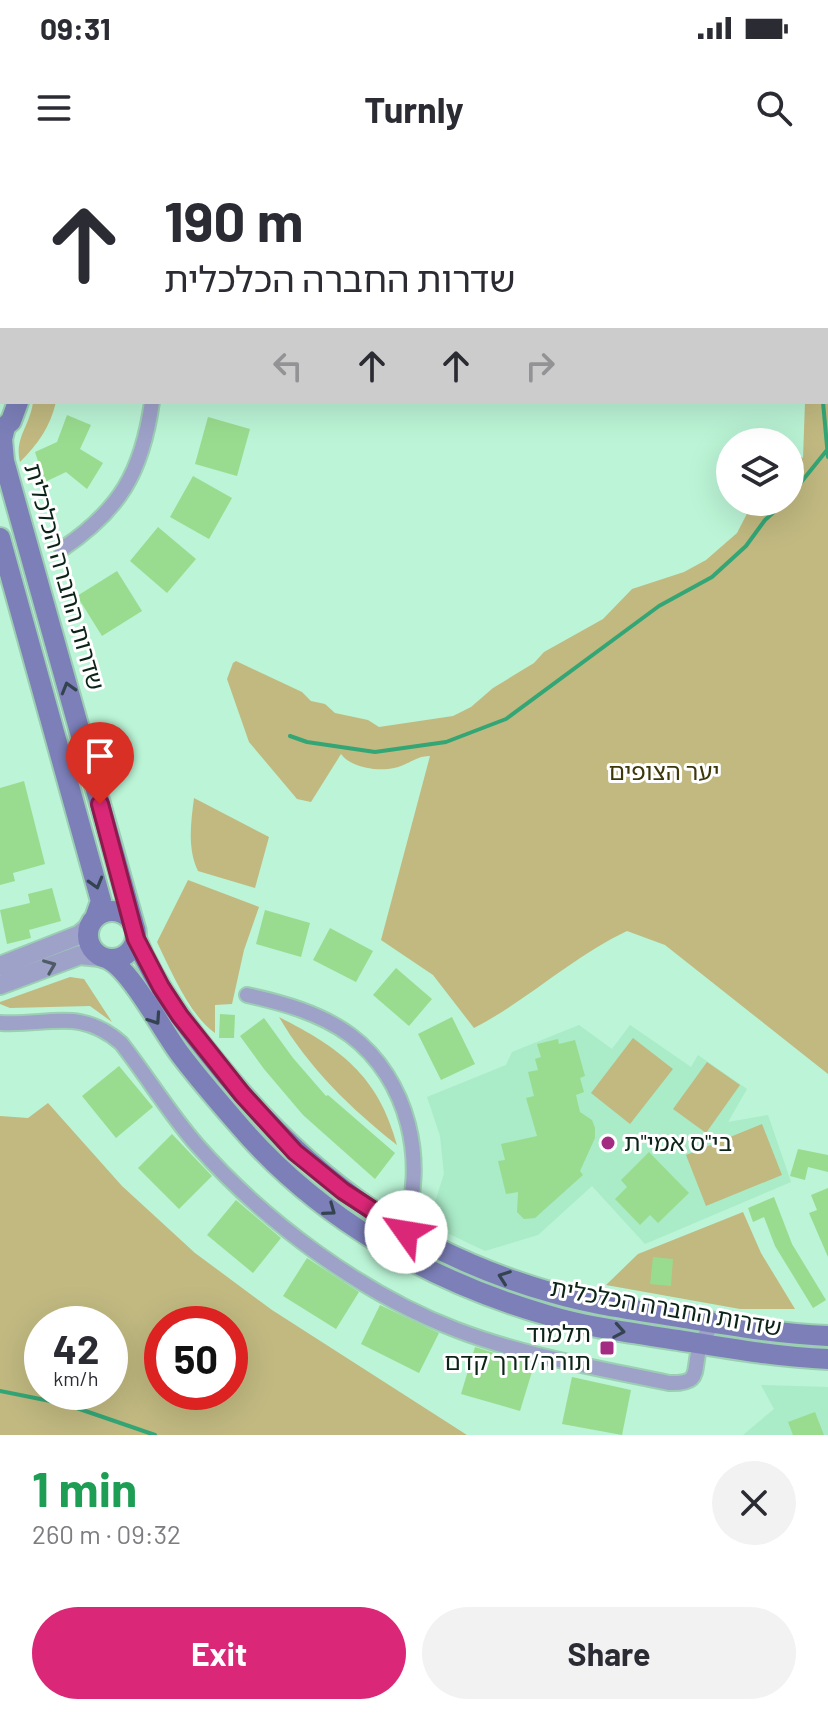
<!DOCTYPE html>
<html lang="en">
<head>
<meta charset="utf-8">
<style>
	body { margin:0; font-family:Barlow,"Noto Sans Hebrew",sans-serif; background:#f2f2f3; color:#2b2b33; height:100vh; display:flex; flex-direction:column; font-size:30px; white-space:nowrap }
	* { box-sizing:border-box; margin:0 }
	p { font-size:26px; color:#7c7c81 }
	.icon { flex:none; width:44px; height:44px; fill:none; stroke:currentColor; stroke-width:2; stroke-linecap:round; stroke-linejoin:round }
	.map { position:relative; height:1275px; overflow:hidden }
	.details { display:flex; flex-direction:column; background:#fff; flex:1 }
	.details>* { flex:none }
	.hud { position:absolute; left:0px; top:0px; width:828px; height:244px; box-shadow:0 8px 32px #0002; background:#fff; color:#2b2b33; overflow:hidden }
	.tools { position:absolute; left:716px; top:268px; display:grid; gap:16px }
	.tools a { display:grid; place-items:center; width:88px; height:88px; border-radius:50%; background:#fff; box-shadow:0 8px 32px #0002; font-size:40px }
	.speed { position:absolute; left:24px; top:1146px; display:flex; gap:16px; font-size:40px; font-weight:700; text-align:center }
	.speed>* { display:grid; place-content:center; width:104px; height:104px; border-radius:50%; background:#fff; box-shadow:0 8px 32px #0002; line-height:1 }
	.speed small { font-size:20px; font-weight:400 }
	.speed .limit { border:12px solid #d22; background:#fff; color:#111 }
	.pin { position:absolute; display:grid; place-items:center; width:68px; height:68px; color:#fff; margin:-82px -34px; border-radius:50% 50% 50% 0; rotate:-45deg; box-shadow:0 0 8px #0007 }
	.pin .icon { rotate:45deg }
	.me { position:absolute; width:88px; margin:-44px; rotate:302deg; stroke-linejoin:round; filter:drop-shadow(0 0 6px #0008) }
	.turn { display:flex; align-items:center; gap:28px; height:168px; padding:0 32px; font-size:36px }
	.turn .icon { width:104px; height:104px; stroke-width:2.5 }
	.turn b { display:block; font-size:56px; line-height:68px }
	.lanes { display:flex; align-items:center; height:76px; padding:0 32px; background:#0003; justify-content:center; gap:40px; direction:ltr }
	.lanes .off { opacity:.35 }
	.round { display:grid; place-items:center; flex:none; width:84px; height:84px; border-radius:42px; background:#f2f2f3 }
	.head { display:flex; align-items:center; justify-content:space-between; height:136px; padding:0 32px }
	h1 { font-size:48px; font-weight:700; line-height:60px; color:#1e9e55 }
	.primary-button { display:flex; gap:16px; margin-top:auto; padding:16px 32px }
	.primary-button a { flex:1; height:92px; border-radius:48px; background:#db2777; color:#fff; font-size:32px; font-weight:700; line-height:92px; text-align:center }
	.primary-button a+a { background:#f2f2f3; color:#2b2b33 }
	.status { display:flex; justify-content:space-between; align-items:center; height:56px; padding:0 40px; background:#fff; direction:ltr }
	.status svg { height:22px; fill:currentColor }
	header { display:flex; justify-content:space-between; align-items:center; height:104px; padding:0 32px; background:#fff; font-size:36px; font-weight:700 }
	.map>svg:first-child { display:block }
	.built { fill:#aaebc8 }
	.green { fill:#c1b980; fill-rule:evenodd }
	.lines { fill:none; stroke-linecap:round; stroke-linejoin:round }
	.stream { stroke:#34a676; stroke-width:4 }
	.building { fill:#99dc8f }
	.minor-casing { stroke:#9cceb4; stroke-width:18 }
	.tertiary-casing { stroke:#9cceb4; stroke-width:22 }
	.secondary-casing { stroke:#9cceb4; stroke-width:24 }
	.minor { stroke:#9ea1c8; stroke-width:14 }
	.tertiary { stroke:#9ea1c8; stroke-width:18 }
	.secondary { stroke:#7c7fb8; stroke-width:20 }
	.oneway { stroke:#334350 }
	.oneway2 { stroke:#4e5c67 }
	.route-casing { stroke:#8e194d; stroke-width:20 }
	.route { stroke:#db2777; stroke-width:14 }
	.poi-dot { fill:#a32b82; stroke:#fff; stroke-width:3 }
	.labels { text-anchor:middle; stroke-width:6; stroke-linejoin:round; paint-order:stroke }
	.street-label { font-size:24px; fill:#0c2318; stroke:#fff }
	.park-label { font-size:24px; fill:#3e370a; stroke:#fff }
	.poi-label { font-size:24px; fill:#0c2318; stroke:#fff; text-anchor:start }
</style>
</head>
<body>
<div class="status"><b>09:31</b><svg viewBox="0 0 49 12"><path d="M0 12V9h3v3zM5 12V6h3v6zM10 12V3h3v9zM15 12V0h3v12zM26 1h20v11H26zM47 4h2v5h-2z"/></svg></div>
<header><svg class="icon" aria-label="menu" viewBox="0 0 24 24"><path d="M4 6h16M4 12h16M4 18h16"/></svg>Turnly<svg class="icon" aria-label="search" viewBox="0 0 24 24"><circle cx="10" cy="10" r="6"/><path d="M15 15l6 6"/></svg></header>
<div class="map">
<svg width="828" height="1275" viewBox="0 0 828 1275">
	<rect width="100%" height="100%" fill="#bbf4d6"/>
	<path class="built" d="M579 865 612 889 630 865 691 907 698 895 747 929 728 962 768 955 791 1022 645 1084 592 1026 538 1075 485 1091 441 1070 430 1057 444 1014 440 976 427 937 506 905 512 892Z
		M761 1225 828 1227V1275H743L774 1249Z"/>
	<path class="green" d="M828 0V914L665 785 627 771C572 797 528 840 474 868L433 815 381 780 430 596C415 596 407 606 394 608 378 612 350 607 341 594L311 642 297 639 249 582 227 519 233 503 236 501 302 532 311 541 325 544 335 553 368 560 379 567 453 556 471 547 493 528 534 503 544 492 603 459 632 429 684 412 706 400 737 373 753 342H790V290L803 298 805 242H826Z
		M33 242H56C50 267 38 284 20 302 14 278 30 266 33 242Z
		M194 638 269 677 255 728 198 711C187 688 191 662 194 638Z
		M188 720 259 747 244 790 232 844 215 845V873C190 856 170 809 157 782Z
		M70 817 84 819 112 862 90 846 10 848 0 844V842Z
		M279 857C340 888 378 915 397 985 351 949 308 907 279 857Z
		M633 878 673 909 630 964 591 933Z
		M707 902 740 925 706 973 673 949Z
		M48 943 122 1026 195 1093 272 1150 467 1275H0V956L28 958ZM42 1164H110V1232H42ZM162 1164H230V1232H162Z
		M762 964 782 1015 706 1046 686 995Z
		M743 1052 761 1093 795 1149H740L606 1125 638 1094Z"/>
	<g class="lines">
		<path class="stream" d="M826 44 828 43
			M826 194 828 177
			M823 242 828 297
			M790 336 827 290
			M290 576 307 582 375 592 446 582 506 559 659 446 712 417 746 386 765 360 785 342
			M0 1231 65 1244 155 1275"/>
	</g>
	<path class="building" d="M67 255 91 265 80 289 103 303 87 329 66 312 45 322 35 292 57 282Z
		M208 257 250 269 237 316 195 304Z
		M193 316 232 338 209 379 170 357Z
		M158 367 196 399 167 433 130 401Z
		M117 411 142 451 102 476 77 436Z
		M24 621 45 704 13 713 15 721 0 725V628Z
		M52 728 61 761 29 770 31 778 7 784 0 750 30 743 28 734Z
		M265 750 310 763 301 797 256 784Z
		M330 768 373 791 356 822 313 800Z
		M396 808 432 839 409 866 373 835Z
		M220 854 235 855 234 878H219Z
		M452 857 475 904 441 920 418 874Z
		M264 858 293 898 326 936 328 935 395 993 375 1019 303 955 264 909 240 876Z
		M558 879 559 884 575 880 585 916 580 918 584 932 576 935 580 952 592 960 595 968V978L580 1011 583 1015 535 1058 524 1059 517 1052 518 1032 506 1034 498 1001 505 1000 501 984 537 976 526 938 534 936 528 912 538 910 535 899 541 897 537 884Z
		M119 906 153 947 116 978 82 936Z
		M172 974 212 1016 179 1049 138 1008Z
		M798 989 828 995V1012L808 1007 805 1020 790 1016Z
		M649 992 689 1033 658 1063 650 1055 640 1065 615 1039 627 1027 621 1020Z
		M828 1028V1097L809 1053 817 1050 811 1035Z
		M774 1037 792 1084 826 1140 813 1148 775 1086 764 1057 753 1062 748 1048Z
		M236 1040 281 1078 253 1113 207 1075Z
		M653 1097 673 1099 671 1126 650 1124Z
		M307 1098 359 1132 336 1169 283 1136Z
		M380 1145 439 1173 419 1213 361 1184Z
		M475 1187 534 1205 520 1251 461 1234Z
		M572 1217 631 1230 622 1275 562 1264Z
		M815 1252 824 1275H793L788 1262Z"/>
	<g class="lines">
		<defs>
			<path id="minor" d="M114 2V0
				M62 389C120 350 142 312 152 242
				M247 835C283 843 320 853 350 875 409 919 428 1004 403 1070
				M0 863C49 866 80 847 121 883 147 916 169 953 197 985 264 1061 362 1134 457 1170 525 1196 598 1208 669 1223 703 1224 692 1211 700 1186 703 1178 709 1170 713 1163"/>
			<path id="tertiary" d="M0 806 79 775 90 766
				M0 825 80 795 100 797"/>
			<path id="secondary" d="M0 196 2 198
				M5 267 2 279 4 301 134 765
				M0 271 11 261 18 242
				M0 378 101 741 95 758
				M88 775a24 24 0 1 1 48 0a24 24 0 1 1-48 0Z
				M136 779C156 829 192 874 226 915 316 1024 416 1094 553 1133 594 1145 636 1150 678 1157 727 1165 778 1174 828 1176
				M108 799C131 810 162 870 180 894 198 918 218 941 238 964 318 1058 429 1121 547 1155 590 1168 634 1173 678 1180 727 1188 778 1197 828 1199"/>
		</defs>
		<use href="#minor" class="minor-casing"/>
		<use href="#tertiary" class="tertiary-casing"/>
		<use href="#secondary" class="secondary-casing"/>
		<use href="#minor" class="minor"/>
		<use href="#tertiary" class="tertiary"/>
		<use href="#secondary" class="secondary"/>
	</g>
	<defs><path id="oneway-chevron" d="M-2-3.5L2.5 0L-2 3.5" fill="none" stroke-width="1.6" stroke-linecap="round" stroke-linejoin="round" transform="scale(2)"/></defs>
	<g class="oneway">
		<use href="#oneway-chevron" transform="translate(68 528) rotate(-106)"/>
		<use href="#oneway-chevron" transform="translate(96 723) rotate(74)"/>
		<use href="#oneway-chevron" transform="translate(155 859) rotate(56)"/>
		<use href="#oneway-chevron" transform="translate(330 1050) rotate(36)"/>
		<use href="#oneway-chevron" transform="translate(504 1117) rotate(-160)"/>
		<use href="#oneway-chevron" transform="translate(619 1171) rotate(10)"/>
	</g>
	<use class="oneway2" href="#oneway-chevron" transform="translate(50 806) rotate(-22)"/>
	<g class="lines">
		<defs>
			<path id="route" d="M100 644 136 779 161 827 180 856 242 934 295 992 343 1031 406 1072"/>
		</defs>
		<use href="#route" class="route-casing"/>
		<use href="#route" class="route"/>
	</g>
	<g class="poi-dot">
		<circle cx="608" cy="983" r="8"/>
		<rect x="599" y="1180" width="16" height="16" rx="4"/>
	</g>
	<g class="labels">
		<g class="street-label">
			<text transform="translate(64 417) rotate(74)" y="8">שדרות החברה הכלכלית</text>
			<text transform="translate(666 1148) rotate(10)" y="8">שדרות החברה הכלכלית</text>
		</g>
		<g class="park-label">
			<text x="664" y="620">יער הצופים</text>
		</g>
		<g class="poi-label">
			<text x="624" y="991">בי"ס אמי"ת</text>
			<text x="591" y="1182" text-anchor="end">תלמוד<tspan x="591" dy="28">תורה/דרך קדם</tspan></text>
		</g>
	</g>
</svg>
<div class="tools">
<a><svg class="icon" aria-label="layers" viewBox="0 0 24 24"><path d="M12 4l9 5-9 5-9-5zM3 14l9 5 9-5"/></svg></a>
</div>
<div class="speed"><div>42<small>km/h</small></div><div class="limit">50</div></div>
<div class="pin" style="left:100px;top:644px;background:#d93025"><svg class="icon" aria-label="arrive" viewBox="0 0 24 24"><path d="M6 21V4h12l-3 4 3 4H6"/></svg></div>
<svg class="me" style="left:406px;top:1072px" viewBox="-20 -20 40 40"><circle r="19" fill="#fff"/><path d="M0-13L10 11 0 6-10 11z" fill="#db2777"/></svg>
<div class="hud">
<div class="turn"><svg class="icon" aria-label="ahead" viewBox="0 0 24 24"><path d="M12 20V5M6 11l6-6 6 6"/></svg><div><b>190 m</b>שדרות החברה הכלכלית</div></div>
<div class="lanes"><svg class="icon off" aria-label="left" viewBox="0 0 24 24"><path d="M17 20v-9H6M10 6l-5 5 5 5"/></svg><svg class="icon" aria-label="ahead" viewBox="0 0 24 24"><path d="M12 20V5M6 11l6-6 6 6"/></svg><svg class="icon" aria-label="ahead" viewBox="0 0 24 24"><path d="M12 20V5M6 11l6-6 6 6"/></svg><svg class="icon off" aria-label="right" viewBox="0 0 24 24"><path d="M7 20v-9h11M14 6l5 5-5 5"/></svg></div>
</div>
</div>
<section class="details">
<div class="head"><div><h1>1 min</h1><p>260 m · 09:32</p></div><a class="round"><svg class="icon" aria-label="close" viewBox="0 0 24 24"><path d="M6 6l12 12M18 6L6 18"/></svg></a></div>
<div class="primary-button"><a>Exit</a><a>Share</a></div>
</section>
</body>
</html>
